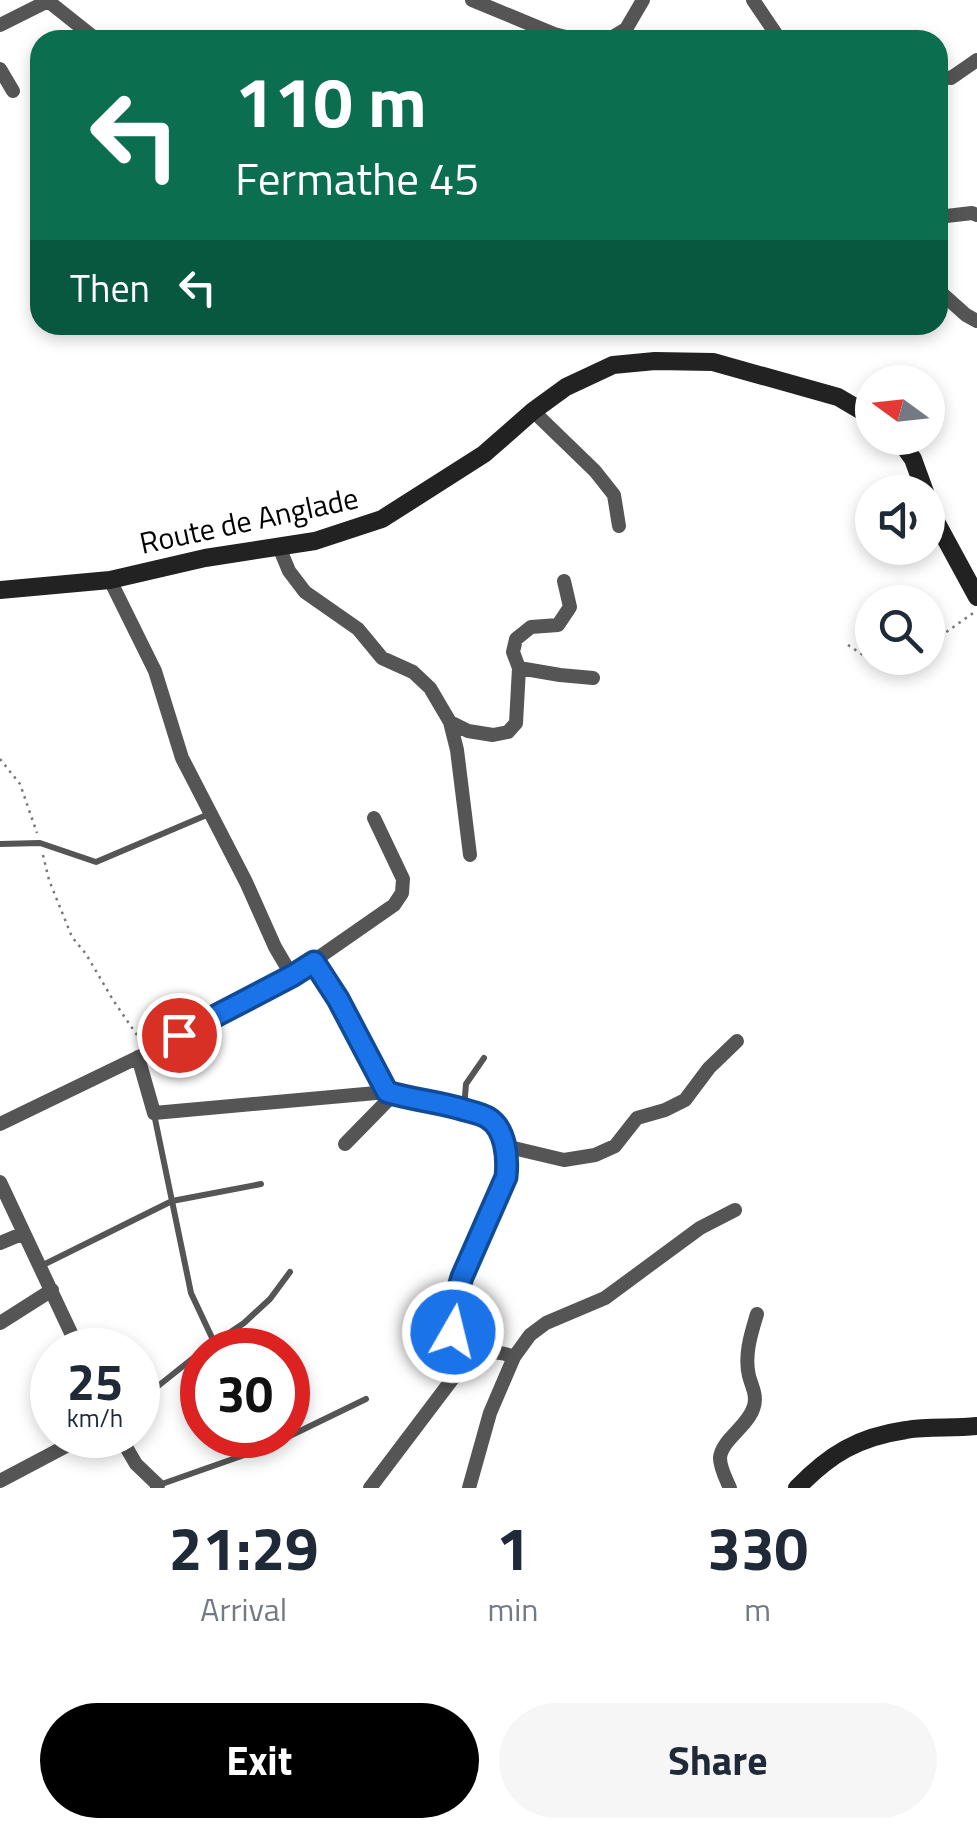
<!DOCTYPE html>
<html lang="en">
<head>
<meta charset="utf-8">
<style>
	body { margin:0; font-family:"Titillium Web",sans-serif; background:#f6f6f7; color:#1f2937; height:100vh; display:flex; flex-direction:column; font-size:38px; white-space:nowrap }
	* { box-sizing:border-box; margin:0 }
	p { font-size:32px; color:#747a83 }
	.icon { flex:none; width:55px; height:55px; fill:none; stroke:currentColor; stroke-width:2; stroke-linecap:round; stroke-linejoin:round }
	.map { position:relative; height:1488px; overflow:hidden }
	.details { display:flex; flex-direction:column; background:#fff; flex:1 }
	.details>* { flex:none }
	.guide { position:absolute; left:30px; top:30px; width:918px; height:305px; border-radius:30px; box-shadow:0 5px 15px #0003; background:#0b6e4f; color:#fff; overflow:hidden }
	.needle { width:65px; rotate:285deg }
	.buttons { position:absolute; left:855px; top:365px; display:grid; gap:20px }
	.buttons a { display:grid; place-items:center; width:90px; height:90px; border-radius:50%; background:#fff; box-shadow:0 5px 15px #0003; font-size:50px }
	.speed { position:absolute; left:30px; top:1328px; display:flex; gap:20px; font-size:50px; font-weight:700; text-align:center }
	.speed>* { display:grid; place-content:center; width:130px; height:130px; border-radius:50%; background:#fff; box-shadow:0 5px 15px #0003; line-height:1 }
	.speed small { font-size:25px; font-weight:400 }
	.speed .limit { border:15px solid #d22; background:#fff; color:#111 }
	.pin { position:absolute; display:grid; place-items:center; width:85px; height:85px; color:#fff; margin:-42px; border:5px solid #fff; border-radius:50%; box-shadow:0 2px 10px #0007 }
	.me { position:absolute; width:110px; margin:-55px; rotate:8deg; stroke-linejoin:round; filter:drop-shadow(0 0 8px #0008) }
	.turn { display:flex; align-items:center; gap:35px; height:210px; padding:0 40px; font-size:45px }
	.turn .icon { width:130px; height:130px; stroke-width:2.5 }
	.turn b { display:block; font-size:70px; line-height:85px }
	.then { display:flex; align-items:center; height:95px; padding:0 40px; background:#0003; gap:20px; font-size:38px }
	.eta { display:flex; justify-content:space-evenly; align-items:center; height:170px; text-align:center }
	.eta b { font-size:60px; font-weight:700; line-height:70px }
	.cta { display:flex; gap:20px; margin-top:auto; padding:20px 40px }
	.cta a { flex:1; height:115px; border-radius:60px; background:#000; color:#fff; font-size:40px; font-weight:700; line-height:115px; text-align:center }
	.cta a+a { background:#f6f6f7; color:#1f2937 }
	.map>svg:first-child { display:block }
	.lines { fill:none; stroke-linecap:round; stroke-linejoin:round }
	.path { stroke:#777; stroke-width:2.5; stroke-dasharray:2.5 5; stroke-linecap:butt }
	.lane { stroke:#555; stroke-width:6 }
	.street { stroke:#555; stroke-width:14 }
	.secondary { stroke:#222; stroke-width:18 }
	.route-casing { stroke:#114b97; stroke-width:25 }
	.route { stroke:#1a73e8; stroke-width:18 }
	.labels { text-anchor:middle; stroke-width:10; stroke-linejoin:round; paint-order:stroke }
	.street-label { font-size:30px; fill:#000; stroke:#fff }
</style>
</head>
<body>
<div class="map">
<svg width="977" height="1488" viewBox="0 0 977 1488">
	<rect width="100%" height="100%" fill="#fff"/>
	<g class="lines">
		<path class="path" d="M848 645 872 661 898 658
			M928 645 976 611
			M0 759 20 784 37 833
			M43 855 49 880 72 937 86 954 113 1000 141 1041"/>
		<path class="lane" d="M0 844 40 843 96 862 209 814
			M464 1108 466 1084 484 1058
			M41 1266 172 1201 154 1114
			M214 1342 191 1293 172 1201 261 1184
			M204 1350 244 1323 270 1299 290 1272
			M138 1402 202 1351
			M159 1485 267 1447 366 1399"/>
		<path class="street" d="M472 0 554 34 577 40
			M753 0 780 40
			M0 25 48 1 97 40
			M608 40 626 29 643 0
			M0 69 13 91
			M938 77 951 78 977 60
			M938 217 972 213 977 215
			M938 290 966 315 977 321
			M533 411 595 471 614 495 619 526
			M279 547 289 571 305 592 358 629 382 658 413 672 430 688 450 722 457 750 470 855
			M110 580 155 671 182 758 246 882 275 947 292 976
			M519 668 560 675 593 678
			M450 722 468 731 493 735 508 732 516 723 519 668 513 652 516 639 531 627 558 625 570 607 564 581
			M314 962 338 999 387 1092C412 1101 440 1102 465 1110 472 1112 482 1113 488 1117 506 1129 508 1158 506 1177 490 1224 445 1284 454 1334 456 1345 460 1355 463 1365
			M138 1057 154 1113 387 1092
			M0 1124 149 1052 210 1017 292 976 394 905 402 893 403 879 374 818
			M345 1144 393 1095
			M505 1146 564 1160 595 1155 615 1146 637 1118 665 1110 685 1100 709 1068 737 1041
			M0 1182 79 1350
			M0 1243 24 1233
			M0 1323 52 1290
			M514 1357 530 1335 546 1323 605 1298 700 1228 735 1210
			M119 1435 136 1464 158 1485 157 1488
			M0 1481 87 1435
			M370 1488 463 1365C481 1353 493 1348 514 1357L490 1413 469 1488
			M730 1488C726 1479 720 1468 720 1458 721 1440 749 1426 754 1406 757 1395 752 1387 749 1376 744 1355 751 1334 757 1314"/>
		<path class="secondary" d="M898 438 913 459 925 492
			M928 501 933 516 977 597
			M0 590 110 580 205 558 315 541 382 519 484 454 533 411 566 387 613 365 655 361 713 362 838 397 872 417
			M797 1488C830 1454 858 1437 906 1430 929 1426 954 1429 977 1426"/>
	</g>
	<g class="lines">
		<defs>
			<path id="route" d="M179 1035 292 976 314 962 338 999 387 1092C413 1100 440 1102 465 1110 472 1112 482 1114 488 1118 506 1129 508 1158 506 1177L462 1277 454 1304 453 1332"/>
		</defs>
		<use href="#route" class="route-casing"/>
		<use href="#route" class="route"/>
	</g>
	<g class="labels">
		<g class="street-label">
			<text transform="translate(249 521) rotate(-12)" y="10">Route de Anglade</text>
		</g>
	</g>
</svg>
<div class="buttons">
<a><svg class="needle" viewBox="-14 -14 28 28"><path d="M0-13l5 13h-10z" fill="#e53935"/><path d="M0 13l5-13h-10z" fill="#747a83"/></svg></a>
<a><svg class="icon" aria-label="sound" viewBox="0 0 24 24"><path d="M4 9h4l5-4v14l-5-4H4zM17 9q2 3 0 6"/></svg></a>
<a><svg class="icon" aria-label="search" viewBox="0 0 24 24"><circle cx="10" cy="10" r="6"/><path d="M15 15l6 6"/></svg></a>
</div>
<div class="speed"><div>25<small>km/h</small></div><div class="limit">30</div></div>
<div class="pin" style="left:179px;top:1035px;background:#d93025"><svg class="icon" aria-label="arrive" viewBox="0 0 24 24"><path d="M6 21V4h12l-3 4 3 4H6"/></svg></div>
<svg class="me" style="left:453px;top:1332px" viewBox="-20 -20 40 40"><circle r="17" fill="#1a73e8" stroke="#fff" stroke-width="3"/><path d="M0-11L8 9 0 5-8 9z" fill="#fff"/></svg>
<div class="guide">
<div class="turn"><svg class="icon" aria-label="left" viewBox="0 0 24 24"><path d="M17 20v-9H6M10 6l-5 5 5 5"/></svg><div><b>110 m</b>Fermathe 45</div></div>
<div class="then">Then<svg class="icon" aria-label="left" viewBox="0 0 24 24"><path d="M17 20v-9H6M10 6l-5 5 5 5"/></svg></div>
</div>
</div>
<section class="details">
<div class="eta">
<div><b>21:29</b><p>Arrival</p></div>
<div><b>1</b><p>min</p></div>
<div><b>330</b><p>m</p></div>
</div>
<div class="cta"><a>Exit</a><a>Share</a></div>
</section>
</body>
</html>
